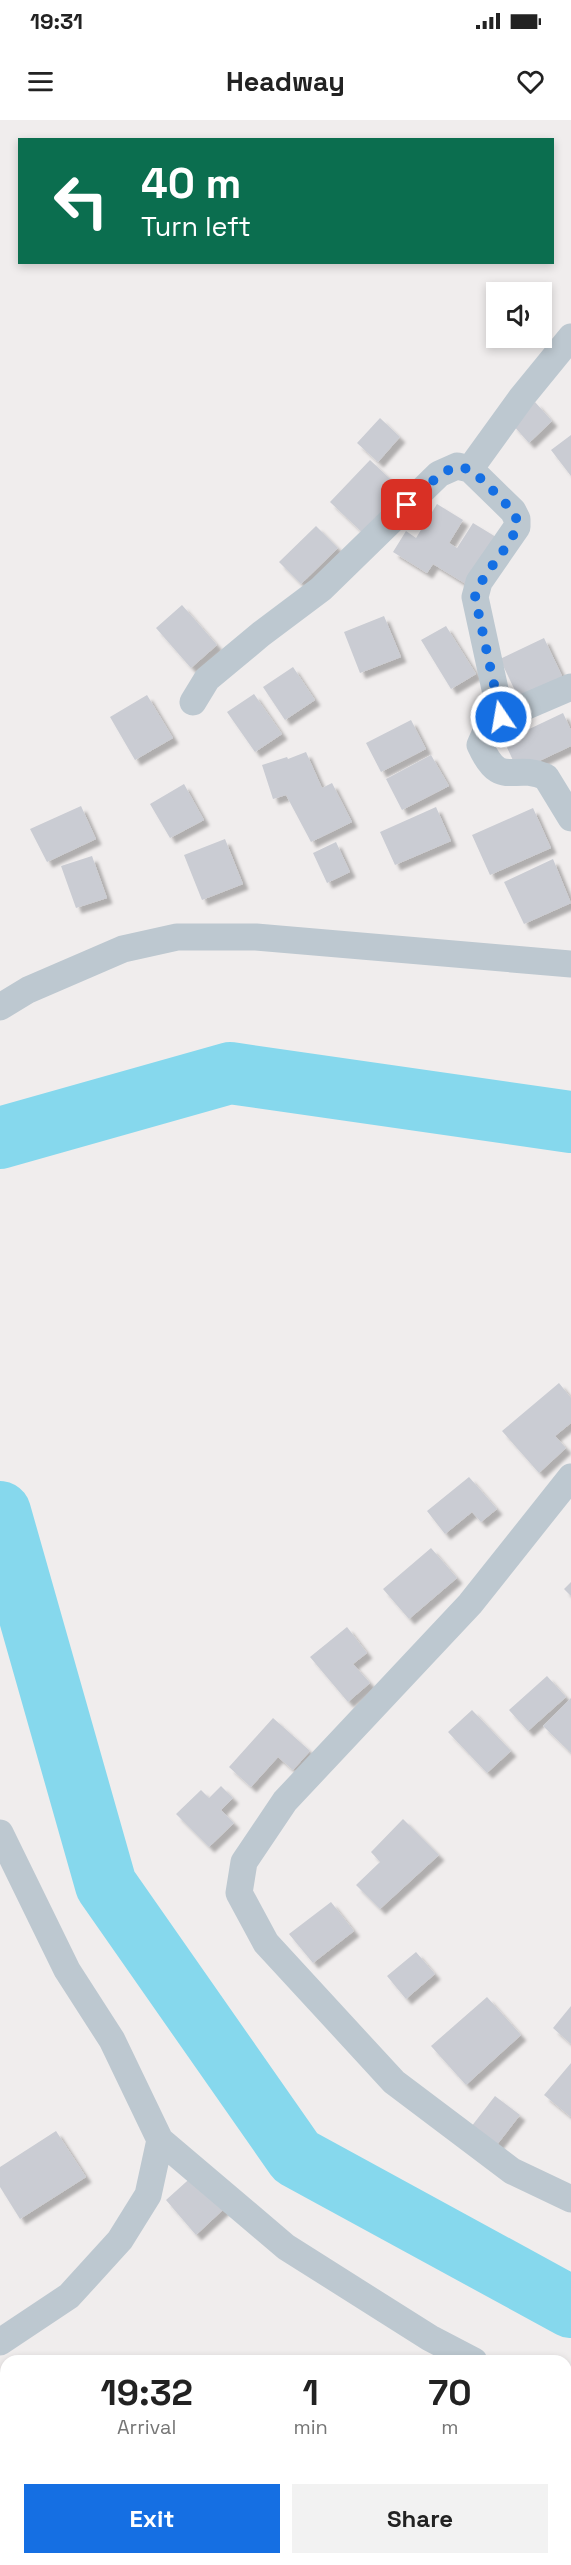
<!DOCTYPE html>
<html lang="en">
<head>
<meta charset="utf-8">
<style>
	body { margin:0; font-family:"Space Grotesk",sans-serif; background:#f2f2f2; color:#222; height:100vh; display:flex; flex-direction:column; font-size:22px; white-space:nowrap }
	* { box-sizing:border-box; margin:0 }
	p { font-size:20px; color:#767676 }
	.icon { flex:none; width:33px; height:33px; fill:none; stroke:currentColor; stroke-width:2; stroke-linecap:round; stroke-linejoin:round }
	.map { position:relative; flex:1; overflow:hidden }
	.side { position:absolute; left:0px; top:2235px; width:572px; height:210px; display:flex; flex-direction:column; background:#fff; border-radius:18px 18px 0 0; box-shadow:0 3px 9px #0003 }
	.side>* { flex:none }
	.guide { position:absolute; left:18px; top:18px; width:536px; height:126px; border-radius:0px; box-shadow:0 3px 9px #0003; background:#0b6e4f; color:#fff; overflow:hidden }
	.tools { position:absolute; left:486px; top:162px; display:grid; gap:12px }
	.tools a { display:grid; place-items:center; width:66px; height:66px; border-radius:0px; background:#fff; box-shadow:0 3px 9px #0003; font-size:30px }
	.pin { position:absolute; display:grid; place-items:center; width:51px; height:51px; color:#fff; margin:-26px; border-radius:12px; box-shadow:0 3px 9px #0006 }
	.me { position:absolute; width:66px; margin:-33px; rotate:348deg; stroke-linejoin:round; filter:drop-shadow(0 0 4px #0008) }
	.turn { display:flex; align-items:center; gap:21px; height:126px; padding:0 24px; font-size:27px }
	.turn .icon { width:78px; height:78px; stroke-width:2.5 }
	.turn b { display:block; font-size:42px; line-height:51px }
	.eta { display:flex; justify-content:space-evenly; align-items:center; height:102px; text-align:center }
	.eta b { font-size:36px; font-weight:800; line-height:42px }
	.action { display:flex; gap:12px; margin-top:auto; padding:12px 24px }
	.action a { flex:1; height:69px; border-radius:0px; background:#156fe3; color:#fff; font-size:24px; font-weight:800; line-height:69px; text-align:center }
	.action a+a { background:#f2f2f2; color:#222 }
	.status { display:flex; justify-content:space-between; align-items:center; height:42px; padding:0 30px; background:#fff; direction:ltr }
	.status svg { height:16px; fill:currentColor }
	header { display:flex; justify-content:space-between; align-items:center; height:78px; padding:0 24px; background:#fff; font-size:27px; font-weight:800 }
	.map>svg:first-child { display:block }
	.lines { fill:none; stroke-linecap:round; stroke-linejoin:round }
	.river { stroke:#86d8ed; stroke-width:62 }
	.building { fill:#caccd3; filter:url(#shadow) }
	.street { stroke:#bdc8d0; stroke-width:27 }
	.route { stroke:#156fe3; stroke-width:10; stroke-dasharray:0 18 }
</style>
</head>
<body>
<div class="status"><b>19:31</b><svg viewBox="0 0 49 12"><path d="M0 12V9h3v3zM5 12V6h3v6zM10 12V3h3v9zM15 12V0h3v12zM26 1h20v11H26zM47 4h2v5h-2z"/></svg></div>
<header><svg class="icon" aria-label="menu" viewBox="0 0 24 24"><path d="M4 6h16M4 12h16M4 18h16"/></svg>Headway<svg class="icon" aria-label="heart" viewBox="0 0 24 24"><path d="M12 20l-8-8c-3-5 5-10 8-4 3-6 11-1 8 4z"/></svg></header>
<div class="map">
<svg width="571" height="2445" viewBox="0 0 571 2445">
	<defs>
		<filter id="shadow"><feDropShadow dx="5.5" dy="5.5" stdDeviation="1.5" flood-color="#0004"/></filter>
	</defs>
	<rect width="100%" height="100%" fill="#f0eded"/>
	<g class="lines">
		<path class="river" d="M0 1018 230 953 571 1002
			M0 1392 106 1765 296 2037 571 2187
			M0 2408 6 2409
			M108 2439 126 2445"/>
	</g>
	<path class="building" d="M535 282 552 301 529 323 512 304Z
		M380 298 400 317 378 342 357 323Z
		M571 315V356L551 330Z
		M370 340 406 374 366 416 330 382Z
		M437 384 463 400 449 423 457 428 473 403 496 417 466 464 433 444 427 453 393 432 406 411 416 418Z
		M316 406 338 428 301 464 279 442Z
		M182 485 217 525 191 548 156 508Z
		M384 496 401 537 360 553 344 512Z
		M446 506 476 554 451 569 421 520Z
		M544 518 563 558 519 579 500 539Z
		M293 547 315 580 285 600 263 567Z
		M254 574 282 614 255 632 227 592Z
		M147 575 173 618 135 640 110 597Z
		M563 593 571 610V626L518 651 504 621Z
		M411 600 426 629 381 652 366 623Z
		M306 632 322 668 332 663 352 702 311 722 286 675 273 679 262 645 287 637 288 639Z
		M431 635 449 666 402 690 386 659Z
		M184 664 204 700 170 718 150 684Z
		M81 686 96 719 47 742 30 709Z
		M436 687 451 721 395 745 380 712Z
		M533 688 551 728 490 755 472 715Z
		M225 719 243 764 202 780 184 735Z
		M336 722 350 752 327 763 313 733Z
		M92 736 107 778 76 788 61 746Z
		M553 739 571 783 524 804 504 762Z
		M559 1263 571 1278V1303L555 1316 566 1328 539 1353 502 1311Z
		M469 1357 497 1389 481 1402 472 1392 445 1414 427 1391Z
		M431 1428 457 1458 409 1499 383 1469Z
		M571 1462V1476L564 1469Z
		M347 1507 367 1533 353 1544 370 1563 348 1582 310 1537Z
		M547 1556 566 1577 528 1611 509 1590Z
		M571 1578V1633L543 1606Z
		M472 1590 511 1631 487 1653 448 1612Z
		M273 1598 310 1631 293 1650 278 1637 251 1667 229 1647Z
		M221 1666 233 1678 221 1690 234 1703 209 1727 176 1694 201 1670 209 1678Z
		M403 1699 439 1735 380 1789 356 1765 380 1742 371 1732Z
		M331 1782 354 1811 313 1843 289 1814Z
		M416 1832 435 1854 406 1879 387 1856Z
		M487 1877 521 1915 466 1965 431 1926Z
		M571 1886V1924L553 1908Z
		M571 1943V1997L544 1975Z
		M495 1976 520 1995 496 2026 471 2007Z
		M56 2011 86 2057 20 2099 0 2067V2047Z
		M196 2053 226 2087 196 2115 166 2080Z"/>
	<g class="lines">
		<path class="street" d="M470 349 522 277 571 217
			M571 567 501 597 488 607 480 625C501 671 512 642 546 657L571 698
			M193 582 207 559 261 514 321 469 439 354 457 346 470 349 513 391 517 399V407L479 462 475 477 501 597
			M0 887 28 870 123 829 177 817H256L571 844
			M571 1357 470 1484 285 1681 244 1742 239 1773 266 1823 394 1962 512 2051 571 2079
			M0 1713 67 1850 112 1920 160 2020 148 2075 120 2120 69 2176 0 2222
			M160 2020 286 2127 430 2218 474 2241
			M566 2290 571 2292"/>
	</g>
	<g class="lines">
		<path class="route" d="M407 385C464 329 461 339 513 391 515 395 517 399 517 404 514 425 482 451 475 477L501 597"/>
	</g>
</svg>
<div class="tools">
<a><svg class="icon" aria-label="sound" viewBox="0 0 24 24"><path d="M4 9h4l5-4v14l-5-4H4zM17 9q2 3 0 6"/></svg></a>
</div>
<div class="pin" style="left:407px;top:385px;background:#d93025"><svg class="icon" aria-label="arrive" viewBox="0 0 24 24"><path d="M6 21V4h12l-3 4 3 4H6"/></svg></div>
<svg class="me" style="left:501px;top:597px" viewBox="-20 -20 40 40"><circle r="17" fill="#156fe3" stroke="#fff" stroke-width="3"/><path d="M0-11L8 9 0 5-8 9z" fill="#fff"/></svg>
<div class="guide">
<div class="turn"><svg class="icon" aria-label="left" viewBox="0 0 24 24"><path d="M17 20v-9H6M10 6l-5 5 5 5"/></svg><div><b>40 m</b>Turn left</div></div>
</div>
<section class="side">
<div class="eta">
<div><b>19:32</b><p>Arrival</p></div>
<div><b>1</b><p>min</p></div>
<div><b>70</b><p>m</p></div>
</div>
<div class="action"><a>Exit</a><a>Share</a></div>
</section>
</div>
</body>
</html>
